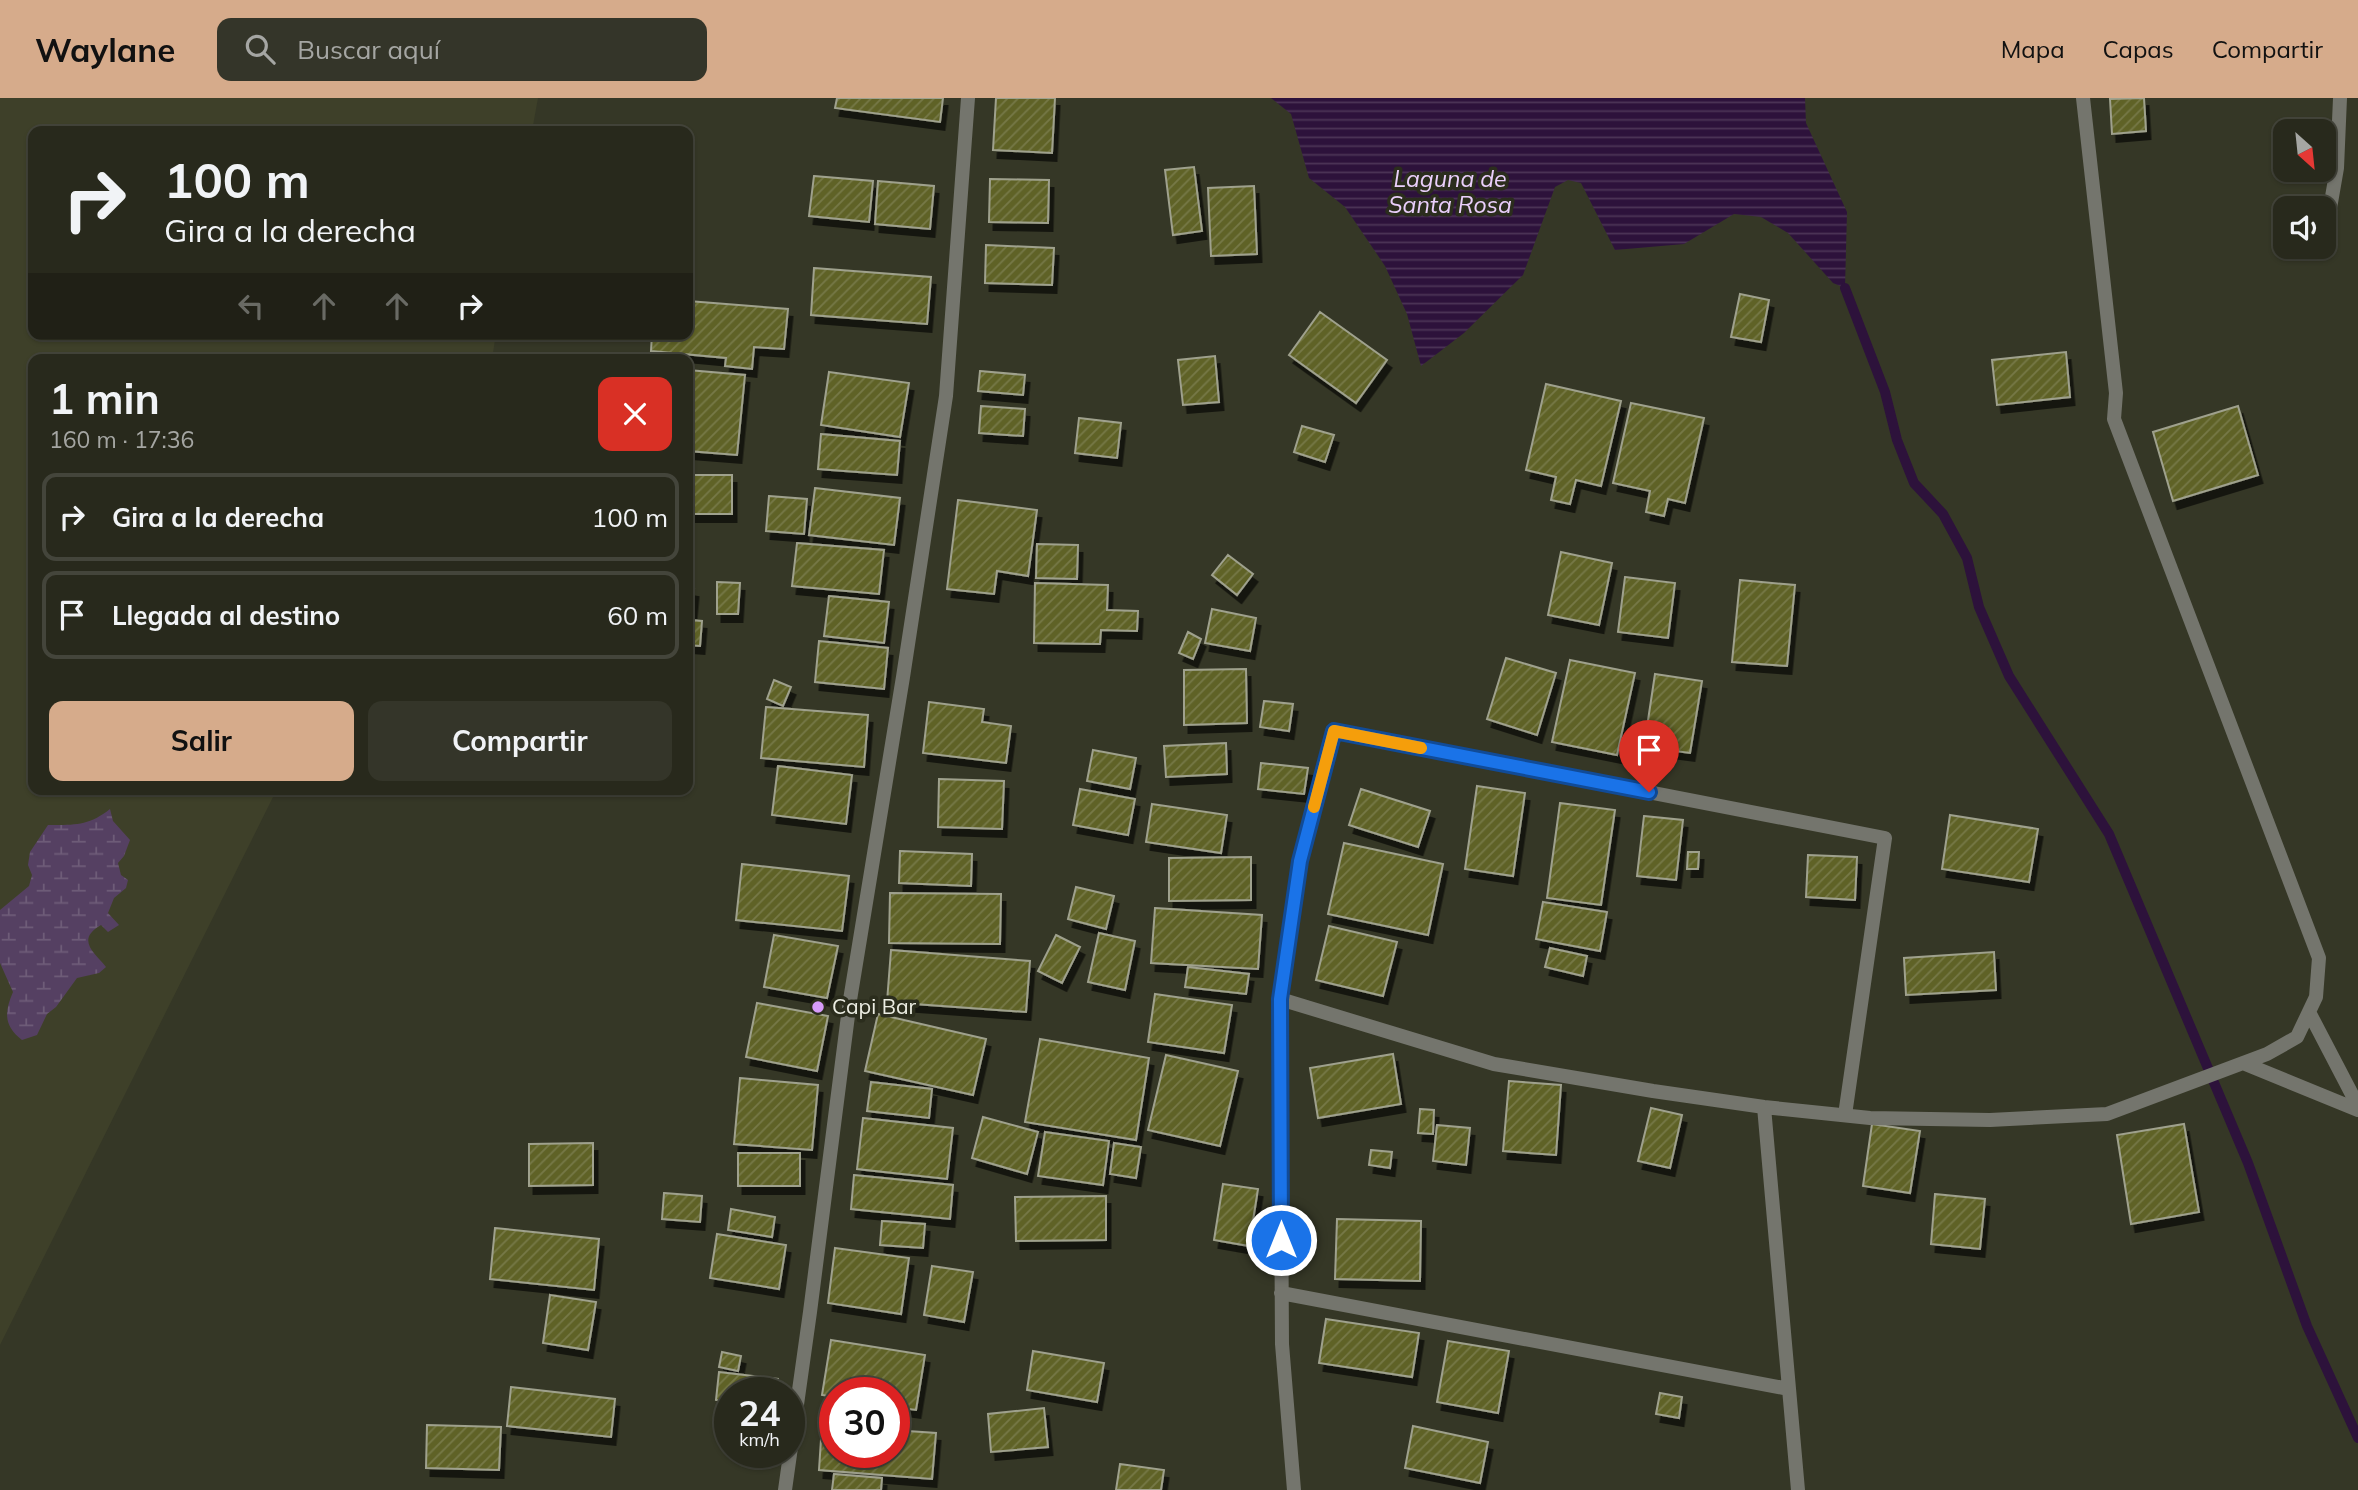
<!DOCTYPE html>
<html lang="es">
<head>
<meta charset="utf-8">
<style>
	body { margin:0; font-family:Mulish,sans-serif; background:#343529; color:#f1f3f6; height:100vh; display:flex; flex-direction:column; font-size:26px; white-space:nowrap }
	* { box-sizing:border-box; margin:0 }
	p { font-size:23px; color:#a5a6a3 }
	.icon { flex:none; width:38px; height:38px; fill:none; stroke:currentColor; stroke-width:2; stroke-linecap:round; stroke-linejoin:round }
	.map { position:relative; flex:1; overflow:hidden }
	.panel { position:absolute; left:28px; top:256px; width:665px; height:441px; display:flex; flex-direction:column; background:#28291c; border-radius:14px; box-shadow:0 2px 5px #0004,0 0 0 2px #44453b }
	.panel>* { flex:none }
	.hud { position:absolute; left:28px; top:28px; width:665px; height:214px; border-radius:14px; box-shadow:0 2px 5px #0004,0 0 0 2px #44453b; background:#28291c; color:#f1f3f6; overflow:hidden }
	.needle { width:46px; rotate:153deg }
	.tools { position:absolute; left:2273px; top:21px; display:grid; gap:14px }
	.tools a { display:grid; place-items:center; width:63px; height:63px; border-radius:14px; background:#28291c; box-shadow:0 2px 5px #0004,0 0 0 2px #44453b; font-size:35px }
	.speed { position:absolute; left:714px; top:1279px; display:flex; gap:14px; font-size:35px; font-weight:700; text-align:center }
	.speed>* { display:grid; place-content:center; width:91px; height:91px; border-radius:50%; background:#28291c; box-shadow:0 2px 5px #0004,0 0 0 2px #44453b; line-height:1 }
	.speed small { font-size:18px; font-weight:400 }
	.speed .limit { border:10px solid #d22; background:#fff; color:#111 }
	.pin { position:absolute; display:grid; place-items:center; width:60px; height:60px; color:#fff; margin:-72px -30px; border-radius:50% 50% 50% 0; rotate:-45deg; box-shadow:0 0 7px #0007 }
	.pin .icon { rotate:45deg }
	.me { position:absolute; width:77px; margin:-38px; rotate:0deg; stroke-linejoin:round; filter:drop-shadow(0 0 5px #0008) }
	.turn { display:flex; align-items:center; gap:24px; height:147px; padding:0 21px; font-size:32px }
	.turn .icon { width:91px; height:91px; stroke-width:2.5 }
	.turn b { display:block; font-size:49px; line-height:60px }
	.lanes { display:flex; align-items:center; height:66px; padding:0 21px; background:#0003; justify-content:center; gap:35px; direction:ltr }
	.lanes .off { opacity:.35 }
	.round { display:grid; place-items:center; flex:none; width:74px; height:74px; border-radius:14px; background:#343529 }
	.headline { display:flex; align-items:center; justify-content:space-between; height:119px; padding:0 21px }
	h1 { font-size:42px; font-weight:700; line-height:52px }
	.cta { display:flex; gap:14px; margin-top:auto; padding:14px 21px }
	.cta a { flex:1; height:80px; border-radius:14px; background:#d6ab8b; color:#111; font-size:28px; font-weight:700; line-height:80px; text-align:center }
	.cta a+a { background:#343529; color:#f1f3f6 }
	ul { padding:0; list-style:none }
	li { display:flex; align-items:center; gap:21px; height:88px; margin:0 14px 10px; padding:0 7px; border:4px solid #44453b; border-radius:14px }
	li div { flex:1 }
	li b { display:block; font-size:26px }
	li em { font-style:normal }
	header { display:flex; align-items:center; gap:42px; box-sizing:border-box; height:98px; padding:0 35px; background:#d6ab8b; color:#111 }
	header strong { font-size:33px }
	nav { display:flex; gap:38px; margin-inline-start:auto; font-size:24px }
	.search { width:490px; height:63px; background:#343529; display:flex; align-items:center; gap:18px; box-sizing:border-box; padding:0 24px; border-radius:14px; color:#a5a6a3; font-size:26px }
	.map>svg:first-child { display:block }
	.built { fill:#3e4029 }
	.wetland { fill:url(#wetland-marsh) }
	.water { fill:url(#water-rules) }
	.lines { fill:none; stroke-linecap:round; stroke-linejoin:round }
	.stream { stroke:#2d123b; stroke-width:10 }
	.building { fill:url(#building-hatch); stroke:#9fa18d; stroke-width:2; filter:url(#shadow) }
	.street { stroke:#74756d; stroke-width:14 }
	.route-casing { stroke:#114b97; stroke-width:18 }
	.route { stroke:#1a73e8; stroke-width:12 }
	.slow { stroke:#f59e0b; stroke-width:12 }
	.poi-dot { fill:#d69bf9; stroke:#2b2d1d; stroke-width:2.5 }
	.labels { text-anchor:middle; stroke-width:7; stroke-linejoin:round; paint-order:stroke }
	.poi-label { font-size:21px; fill:#ecede3; stroke:#2b2d1d; text-anchor:start }
	.water-label { font-size:23px; font-style:italic; fill:#eacffb; stroke:#2b2d1d }
</style>
</head>
<body>
<header>
<strong>Waylane</strong>
<div class="search"><svg class="icon" aria-label="search" viewBox="0 0 24 24"><circle cx="10" cy="10" r="6"/><path d="M15 15l6 6"/></svg>Buscar aquí</div>
<nav><a>Mapa</a><a>Capas</a><a>Compartir</a></nav>
</header>
<div class="map">
<svg width="2358" height="1392" viewBox="0 0 2358 1392">
	<defs>
		<pattern id="wetland-marsh" width="20" height="14" patternUnits="userSpaceOnUse" patternTransform="scale(1.75)"><rect width="20" height="14" fill="#554062"/><path d="M1 5h8M5 5V1M11 12h8M15 12V8" fill="none" stroke="#6e5c78"/></pattern>
		<pattern id="water-rules" width="6" height="5" patternUnits="userSpaceOnUse" patternTransform="scale(1.75)"><rect width="6" height="5" fill="#2d123b"/><path d="M0 2.5h6" fill="none" stroke="#4c3557"/></pattern>
		<pattern id="building-hatch" width="6" height="6" patternUnits="userSpaceOnUse" patternTransform="scale(1.75)"><rect width="6" height="6" fill="#5f6228"/><path d="M-1 1l2-2M0 6l6-6M5 7l2-2" fill="none" stroke="#767947"/></pattern>
		<filter id="shadow"><feDropShadow dx="4.5" dy="8" stdDeviation="0" flood-color="#0009"/></filter>
	</defs>
	<rect width="100%" height="100%" fill="#353726"/>
	<path class="built" d="M0 0H538L532 33H33V236H496L492 261H33V691H277L0 1247Z"/>
	<path class="wetland" d="M110 711 113 723 130 742 124 758 118 765 121 777 128 782 126 790 114 800 108 815 119 827 108 834 101 827C75 842 95 855 106 869L99 875 77 880 56 909 47 916 37 937 22 942C4 928 4 915 13 894L0 865V812L29 788 32 777 28 767 30 754 48 727C74 727 89 728 110 711Z"/>
	<path class="water" d="M1271 0H1805L1806 25 1847 114 1845 190 1833 185 1788 135 1761 119 1734 116 1684 146 1615 152 1581 85 1568 82 1555 89 1523 177 1464 235 1421 268 1407 216 1385 168 1345 109 1309 80 1291 16Z"/>
	<g class="lines">
		<path class="stream" d="M1845 190 1885 294 1897 342 1914 385 1943 416 1967 460 1979 509 2009 578 2109 736 2248 1065 2307 1228 2358 1340"/>
	</g>
	<path class="building" d="M837 0H943L940 24 835 10Z
		M996 0H1055L1052 55 993 52Z
		M2144 0 2146 33 2112 36 2110 1Z
		M1194 69 1202 133 1173 137 1165 72Z
		M814 78 873 83 869 124 809 118Z
		M990 81 1049 82 1048 125 989 124Z
		M878 83 934 88 930 131 875 126Z
		M1254 88 1257 156 1211 158 1208 90Z
		M986 147 1054 150 1052 187 985 185Z
		M814 170 931 179 927 226 811 217Z
		M1740 196 1769 202 1761 244 1731 239Z
		M688 203 788 211 784 251 754 249 752 271 725 268 726 260 651 253 652 236H688Z
		M1320 214 1387 262 1356 305 1289 257Z
		M2066 254 2070 299 1997 307 1992 262Z
		M1215 258 1219 304 1183 307 1178 262Z
		M688 272 745 277 737 357 688 353Z
		M980 273 1025 277 1023 297 978 293Z
		M829 274 909 285 900 339 821 327Z
		M1546 286 1621 303 1601 388 1576 382 1570 406 1551 402 1556 379 1526 372Z
		M1631 305 1704 320 1685 405 1668 401 1664 418 1646 414 1650 393 1613 385Z
		M981 308 1025 311 1023 338 979 335Z
		M2238 308 2258 377 2173 403 2153 334Z
		M1079 320 1121 325 1117 360 1075 355Z
		M1302 328 1334 337 1325 364 1294 354Z
		M821 336 900 343 897 377 818 371Z
		M688 377H732V416H688Z
		M815 390 900 400 894 447 809 437Z
		M769 398 807 401 804 436 766 433Z
		M958 402 1037 412 1028 478 997 473 994 496 947 491Z
		M797 445 884 452 879 496 792 488Z
		M1037 446 1078 447 1077 481 1036 480Z
		M1561 454 1612 465 1599 527 1548 517Z
		M1228 457 1253 476 1237 497 1212 477Z
		M1625 479 1675 485 1668 540 1618 534Z
		M1740 482 1795 487 1787 568 1732 564Z
		M717 484 740 485 738 516H717Z
		M1035 485 1108 487 1107 512 1138 513 1137 533 1101 532 1100 546 1034 545Z
		M688 490 694 491 691 522 702 523 700 548 688 547Z
		M829 498 889 504 884 545 824 538Z
		M1212 511 1256 520 1250 553 1205 545Z
		M1188 534 1201 541 1193 561 1179 555Z
		M819 543 888 550 884 591 815 584Z
		M1506 560 1556 575 1537 637 1487 621Z
		M1570 562 1635 575 1617 657 1552 644Z
		M1246 571 1247 625 1184 627V572Z
		M1655 576 1702 583 1690 655 1644 649Z
		M774 582 791 589 783 608 767 601Z
		M1264 603 1293 606 1289 633 1260 629Z
		M929 604 984 611 982 624 1011 628 1006 665 923 655Z
		M766 609 868 617 864 669 761 660Z
		M1226 645 1227 676 1166 679 1164 648Z
		M1093 652 1136 660 1130 691 1087 683Z
		M1261 665 1308 670 1304 696 1258 691Z
		M778 668 852 677 846 726 772 717Z
		M939 681 1004 683 1002 731 938 729Z
		M1477 688 1525 695 1513 778 1465 771Z
		M1080 691 1135 701 1128 737 1073 727Z
		M1361 691 1430 713 1418 749 1349 727Z
		M1560 705 1615 712 1601 807 1547 800Z
		M1152 706 1227 717 1221 755 1146 744Z
		M1950 717 2038 731 2029 784 1942 771Z
		M1644 718 1683 722 1676 782 1637 778Z
		M1344 745 1443 766 1428 837 1328 816Z
		M900 753 972 756 971 788 899 785Z
		M1688 754H1699L1698 771H1687Z
		M1808 757 1857 759 1855 802 1806 799Z
		M1251 759V802L1169 803V760Z
		M742 766 849 778 842 833 736 822Z
		M1076 789 1114 798 1106 831 1068 821Z
		M890 795 1001 796 1000 846 889 845Z
		M1543 804 1607 814 1600 853 1536 841Z
		M1155 810 1262 817 1258 871 1151 865Z
		M1329 828 1397 844 1383 898 1316 882Z
		M1099 835 1135 843 1125 892 1088 884Z
		M774 837 838 848 827 900 764 889Z
		M1056 837 1080 849 1062 885 1038 873Z
		M1550 850 1587 858 1583 878 1545 869Z
		M891 852 1030 863 1026 914 887 904Z
		M1994 854 1996 892 1906 897 1904 860Z
		M1188 869 1249 876 1246 896 1185 889Z
		M1155 896 1232 907 1224 955 1148 944Z
		M757 905 828 918 817 973 746 959Z
		M878 916 986 941 973 997 865 973Z
		M1040 941 1149 960 1136 1042 1025 1024Z
		M1393 956 1401 1006 1318 1020 1310 970Z
		M1166 957 1238 973 1220 1048 1148 1032Z
		M740 980 818 987 812 1052 734 1046Z
		M1509 983 1561 987 1556 1057 1503 1053Z
		M871 984 932 991 929 1020 867 1013Z
		M1651 1010 1682 1017 1670 1070 1638 1063Z
		M1420 1011 1434 1012 1433 1036 1418 1035Z
		M983 1019 1038 1034 1027 1076 972 1060Z
		M863 1020 953 1030 947 1081 857 1071Z
		M1872 1026 1920 1033 1910 1095 1863 1088Z
		M2184 1026 2199 1114 2131 1126 2117 1037Z
		M1437 1027 1470 1030 1466 1067 1433 1063Z
		M1045 1034 1109 1043 1103 1087 1038 1078Z
		M593 1045V1087L529 1088V1046Z
		M1114 1045 1141 1049 1136 1080 1110 1076Z
		M1371 1052 1392 1054 1390 1070 1369 1067Z
		M738 1055H800V1088H738Z
		M854 1077 953 1087 950 1121 851 1111Z
		M1223 1086 1258 1091 1249 1148 1214 1142Z
		M664 1095 702 1098 700 1124 662 1121Z
		M1935 1096 1985 1101 1980 1151 1931 1146Z
		M1106 1098V1142L1016 1143 1015 1099Z
		M731 1111 775 1119 772 1139 728 1132Z
		M1337 1121 1421 1123 1420 1183 1335 1181Z
		M882 1123 925 1126 923 1150 880 1147Z
		M495 1130 599 1141 594 1192 490 1181Z
		M717 1136 786 1147 779 1191 710 1180Z
		M835 1150 909 1160 901 1216 828 1205Z
		M932 1168 973 1174 964 1224 924 1217Z
		M550 1197 596 1204 588 1252 543 1245Z
		M1326 1221 1419 1235 1412 1279 1319 1265Z
		M831 1242 925 1257 916 1312 894 1309V1295H835V1299L822 1297Z
		M1448 1243 1509 1253 1498 1315 1437 1304Z
		M1033 1253 1104 1265 1097 1304 1027 1292Z
		M722 1254 741 1258 738 1273 719 1269Z
		M719 1274 778 1281 777 1295H730V1304L716 1302Z
		M511 1289 615 1301 611 1339 507 1328Z
		M1660 1295 1682 1299 1679 1320 1656 1316Z
		M828 1303 835 1304V1322L826 1321Z
		M724 1310 730 1311V1341L719 1339Z
		M1044 1310 1048 1349 991 1354 988 1316Z
		M822 1326 835 1327V1354H894V1332L936 1335 932 1381 819 1372Z
		M427 1327 501 1329 499 1372 426 1370Z
		M1413 1328 1488 1344 1480 1385 1405 1370Z
		M1120 1366 1164 1372 1161 1392H1116Z
		M834 1376 882 1380 881 1392H832Z"/>
	<g class="lines">
		<path class="street" d="M2329 116 2337 70 2340 0
			M1280 901 1494 966 1653 993 1764 1009 1870 1020 1990 1022 2107 1016 2267 956 2297 939 2316 899 2319 860 2114 321 2116 295 2083 0
			M2309 914 2358 1008
			M2243 965 2358 1012
			M1764 1009 1798 1392
			M1281 1195 1789 1291
			M785 1392 810 1214 850 902 903 579 946 298 968 0
			M1294 1392 1282 1246 1280 901 1300 763 1334 633 1885 740 1845 1017"/>
	</g>
	<g class="lines">
		<defs>
			<path id="route" d="M1281 1142 1280 901 1300 763 1334 633 1649 694"/>
		</defs>
		<use href="#route" class="route-casing"/>
		<use href="#route" class="route"/>
		<path class="slow" d="M1314 709 1334 633 1421 650"/>
	</g>
	<circle class="poi-dot" cx="818" cy="909" r="7"/>
	<g class="labels">
		<g class="poi-label">
			<text x="832" y="916">Capi Bar</text>
		</g>
		<g class="water-label">
			<text x="1450" y="89">Laguna de<tspan x="1450" dy="26">Santa Rosa</tspan></text>
		</g>
	</g>
</svg>
<div class="tools">
<a><svg class="needle" viewBox="-14 -14 28 28"><path d="M0-13l5 13h-10z" fill="#e53935"/><path d="M0 13l5-13h-10z" fill="#a5a6a3"/></svg></a>
<a><svg class="icon" aria-label="sound" viewBox="0 0 24 24"><path d="M4 9h4l5-4v14l-5-4H4zM17 9q2 3 0 6"/></svg></a>
</div>
<div class="speed"><div>24<small>km/h</small></div><div class="limit">30</div></div>
<div class="pin" style="left:1649px;top:694px;background:#d93025"><svg class="icon" aria-label="arrive" viewBox="0 0 24 24"><path d="M6 21V4h12l-3 4 3 4H6"/></svg></div>
<svg class="me" style="left:1281px;top:1142px" viewBox="-20 -20 40 40"><circle r="17" fill="#1a73e8" stroke="#fff" stroke-width="3"/><path d="M0-11L8 9 0 5-8 9z" fill="#fff"/></svg>
<div class="hud">
<div class="turn"><svg class="icon" aria-label="right" viewBox="0 0 24 24"><path d="M7 20v-9h11M14 6l5 5-5 5"/></svg><div><b>100 m</b>Gira a la derecha</div></div>
<div class="lanes"><svg class="icon off" aria-label="left" viewBox="0 0 24 24"><path d="M17 20v-9H6M10 6l-5 5 5 5"/></svg><svg class="icon off" aria-label="ahead" viewBox="0 0 24 24"><path d="M12 20V5M6 11l6-6 6 6"/></svg><svg class="icon off" aria-label="ahead" viewBox="0 0 24 24"><path d="M12 20V5M6 11l6-6 6 6"/></svg><svg class="icon" aria-label="right" viewBox="0 0 24 24"><path d="M7 20v-9h11M14 6l5 5-5 5"/></svg></div>
</div>
<section class="panel">
<div class="headline"><div><h1>1 min</h1><p>160 m · 17:36</p></div><a class="round" style="background:#d93025;color:#fff"><svg class="icon" aria-label="close" viewBox="0 0 24 24"><path d="M6 6l12 12M18 6L6 18"/></svg></a></div>
<ul>
<li><svg class="icon" aria-label="right" viewBox="0 0 24 24"><path d="M7 20v-9h11M14 6l5 5-5 5"/></svg><div><b>Gira a la derecha</b></div><em>100 m</em></li>
<li><svg class="icon" aria-label="arrive" viewBox="0 0 24 24"><path d="M6 21V4h12l-3 4 3 4H6"/></svg><div><b>Llegada al destino</b></div><em>60 m</em></li>
</ul>
<div class="cta"><a>Salir</a><a>Compartir</a></div>
</section>
</div>
</body>
</html>
